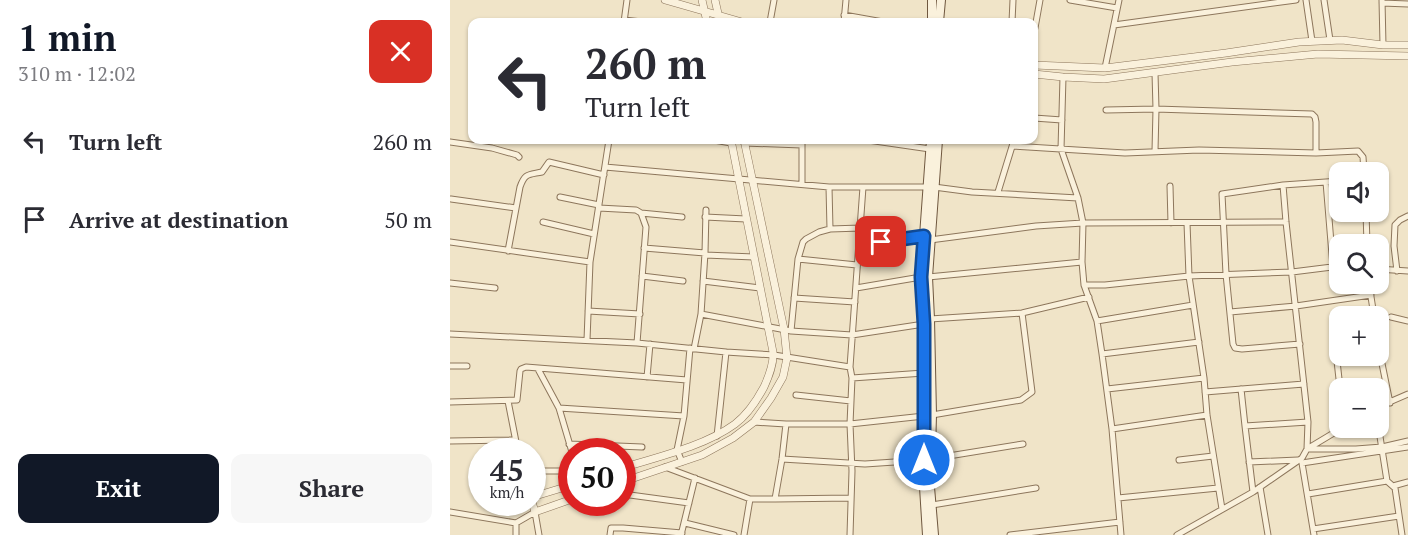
<!DOCTYPE html>
<html lang="en">
<head>
<meta charset="utf-8">
<style>
	body { margin:0; font-family:"PT Serif",serif; background:#f7f7f7; color:#2b2b33; height:100vh; display:flex; flex-direction:column; font-size:22px; white-space:nowrap }
	* { box-sizing:border-box; margin:0 }
	p { font-size:20px; color:#7c7c81 }
	.icon { flex:none; width:33px; height:33px; fill:none; stroke:currentColor; stroke-width:2; stroke-linecap:round; stroke-linejoin:round }
	.map { position:relative; flex:1; overflow:hidden }
	.panel { display:flex; flex-direction:column; background:#fff; width:450px }
	.panel>* { flex:none }
	.top-card { position:absolute; left:18px; top:18px; width:570px; height:126px; border-radius:12px; box-shadow:0 2px 4px #0004; background:#fff; color:#2b2b33; overflow:hidden }
	.tools { position:absolute; left:879px; top:162px; display:grid; gap:12px }
	.tools a { display:grid; place-items:center; width:60px; height:60px; border-radius:12px; background:#fff; box-shadow:0 2px 4px #0004; font-size:30px }
	.speed { position:absolute; left:18px; top:438px; display:flex; gap:12px; font-size:30px; font-weight:700; text-align:center }
	.speed>* { display:grid; place-content:center; width:78px; height:78px; border-radius:50%; background:#fff; box-shadow:0 2px 4px #0004; line-height:1 }
	.speed small { font-size:15px; font-weight:400 }
	.speed .limit { border:9px solid #d22; background:#fff; color:#111 }
	.pin { position:absolute; display:grid; place-items:center; width:51px; height:51px; color:#fff; margin:-26px; border-radius:12px; box-shadow:0 3px 9px #0006 }
	.me { position:absolute; width:66px; margin:-33px; rotate:0deg; stroke-linejoin:round; filter:drop-shadow(0 0 4px #0008) }
	.turn { display:flex; align-items:center; gap:21px; height:126px; padding:0 18px; font-size:27px }
	.turn .icon { width:78px; height:78px; stroke-width:2.5 }
	.turn b { display:block; font-size:42px; line-height:51px }
	.round { display:grid; place-items:center; flex:none; width:63px; height:63px; border-radius:12px; background:#f7f7f7 }
	.head { display:flex; align-items:center; justify-content:space-between; height:102px; padding:0 18px }
	h1 { font-size:36px; font-weight:700; line-height:45px; color:#111827 }
	.action { display:flex; gap:12px; margin-top:auto; padding:12px 18px }
	.action a { flex:1; height:69px; border-radius:12px; background:#111827; color:#fff; font-size:24px; font-weight:700; line-height:69px; text-align:center }
	.action a+a { background:#f7f7f7; color:#2b2b33 }
	ul { padding:0; list-style:none }
	li { display:flex; align-items:center; gap:18px; height:78px; padding:0 18px }
	li div { flex:1 }
	li b { display:block; font-size:22px }
	li em { font-style:normal }
	main { display:flex; flex:1; min-height:0 }
	.map>svg:first-child { display:block }
	.lines { fill:none; stroke-linecap:round; stroke-linejoin:round }
	.minor-casing { stroke:#8d765c; stroke-width:7 }
	.tertiary-casing { stroke:#8d765c; stroke-width:8 }
	.secondary-casing { stroke:#6f573f; stroke-width:10 }
	.minor { stroke:#faf1dc; stroke-width:5 }
	.tertiary { stroke:#faf1dc; stroke-width:7 }
	.secondary { stroke:#faf1dc; stroke-width:8 }
	.route-casing { stroke:#114b97; stroke-width:15 }
	.route { stroke:#1a73e8; stroke-width:10 }
</style>
</head>
<body>
<main>
<section class="panel">
<div class="head"><div><h1>1 min</h1><p>310 m · 12:02</p></div><a class="round" style="background:#d93025;color:#fff"><svg class="icon" aria-label="close" viewBox="0 0 24 24"><path d="M6 6l12 12M18 6L6 18"/></svg></a></div>
<ul>
<li><svg class="icon" aria-label="left" viewBox="0 0 24 24"><path d="M17 20v-9H6M10 6l-5 5 5 5"/></svg><div><b>Turn left</b></div><em>260 m</em></li>
<li><svg class="icon" aria-label="arrive" viewBox="0 0 24 24"><path d="M6 21V4h12l-3 4 3 4H6"/></svg><div><b>Arrive at destination</b></div><em>50 m</em></li>
</ul>
<div class="action"><a>Exit</a><a>Share</a></div>
</section>
<div class="map">
<svg width="958" height="535" viewBox="0 0 958 535">
	<rect width="100%" height="100%" fill="#f0e4c8"/>
	<g class="lines">
		<defs>
			<path id="minor" d="M620 0 667 8
				M856 0 862 41
				M874 0 880 40
				M932 0 933 45
				M932 3 958 4
				M394 15 433 22
				M174 20 192 22
				M174 22 177 0
				M320 22 324 0
				M394 22 396 0
				M562 22 563 0
				M664 25 846 0
				M585 28 590 0
				M655 68 669 0
				M705 73 706 109 705 151
				M613 77 611 149 628 198 633 223 632 262 634 285 647 321 652 354 662 429 671 535
				M656 110 706 109 862 114 865 117 866 122V153
				M584 118 612 120
				M264 140 281 143
				M418 140 480 149
				M0 142 42 148 67 155 69 157
				M294 143 352 145
				M563 146 675 153 749 150 866 153 908 151 913 157 914 172
				M155 167 379 187H484L522 192 628 198
				M876 182 883 267
				M352 184V140
				M833 185 836 222 858 422 857 449H906L932 447 958 441
				M720 186 721 223
				M548 192 564 140
				M110 197 149 205
				M1 199 66 208
				M149 208 186 210 191 213 196 227 187 343
				M916 212 917 244
				M191 213 232 217
				M255 217 296 219
				M93 222 144 234
				M737 223 739 276 754 378 757 415 772 509
				M380 229 411 228
				M480 240 586 226 633 223 836 222
				M0 242 140 262
				M410 245 474 236
				M194 248 255 253
				M58 251 70 187C75 173 78 175 92 172L99 162 154 175
				M255 255 304 257
				M348 259 407 265
				M928 269 958 271
				M947 271 944 246 945 225 950 220 958 216
				M192 276 233 281
				M478 277 632 262
				M253 281 310 288
				M0 283 45 288
				M919 284 924 316
				M634 285H655L739 276 842 272 890 266
				M406 288 471 277
				M344 298 405 302
				M138 311 190 314
				M780 312 846 306 921 295
				M251 314 341 331 348 259 353 242 356 239 369 232 380 229 379 187
				M941 317 958 321
				M647 321 743 305
				M341 331 402 335 474 324 480 319 572 313 639 297
				M890 333 884 334 890 388
				M0 334 187 343 276 352 324 355 400 367
				M137 340 140 262 159 140
				M850 344 792 349 785 348 783 344 776 274 772 194 833 185 890 181
				M928 344 940 403
				M244 349 251 314 255 253 256 210
				M652 354 749 342
				M0 366H17
				M88 369 109 408 122 452
				M197 377 200 344
				M402 378 474 373
				M657 389 754 378
				M791 389 795 426 803 492
				M755 392 854 384
				M346 395 401 401
				M58 401 68 452
				M0 402 67 400 70 371 71 369 76 367 237 380
				M928 407 958 394
				M109 408 234 416
				M482 415 571 400 582 392 572 313
				M304 422 336 424H400L474 416
				M928 424 937 481 945 488 952 535
				M795 426 858 422
				M662 429 757 415
				M267 436 276 352
				M0 441 65 440
				M119 444 192 447
				M332 459 415 464 474 460 573 444
				M729 460 763 456
				M232 462 227 450 234 416 240 348
				M799 462 848 460
				M852 463 958 447
				M852 463 864 535
				M215 467 300 499H325L401 498
				M82 471H122
				M943 486 958 482
				M810 487 818 535
				M858 494 937 481
				M180 495 239 503
				M668 498 768 488
				M325 499 332 459 336 424
				M482 505 586 488
				M0 512 66 523 85 512 89 535
				M66 523V535
				M235 523 284 535
				M863 529 949 516
				M160 535 161 528H173L232 533
				M231 535 245 478
				M294 535 300 499
				M400 535 402 471 400 424 402 378 400 367 413 187
				M560 535 670 522
				M727 535 803 492 852 458 857 449 892 428"/>
			<path id="tertiary" d="M215 0 292 22
				M252 0 257 22
				M265 0 270 22
				M584 65 655 68 776 53 849 42 892 40 933 45H958
				M584 74 613 77 654 79 782 62 868 54 958 56
				M172 468C208 457 255 446 285 424 297 415 307 400 314 387 319 376 324 364 323 352L281 140
				M172 482 252 455 283 438 304 422 321 398 333 377 337 358 334 329 294 140
				M82 497 122 485
				M82 502 85 512 122 499"/>
			<path id="secondary" d="M482 0V22
				M489 22 491 0
				M477 535 474 487V324L471 277 481 140
				M484 535 480 487 482 415 480 319 478 277 488 140"/>
		</defs>
		<use href="#minor" class="minor-casing"/>
		<use href="#tertiary" class="tertiary-casing"/>
		<use href="#secondary" class="secondary-casing"/>
		<use href="#minor" class="minor"/>
		<use href="#tertiary" class="tertiary"/>
		<use href="#secondary" class="secondary"/>
	</g>
	<g class="lines">
		<defs>
			<path id="route" d="M431 242 474 236 471 277 474 324V460"/>
		</defs>
		<use href="#route" class="route-casing"/>
		<use href="#route" class="route"/>
	</g>
</svg>
<div class="tools">
<a><svg class="icon" aria-label="sound" viewBox="0 0 24 24"><path d="M4 9h4l5-4v14l-5-4H4zM17 9q2 3 0 6"/></svg></a>
<a><svg class="icon" aria-label="search" viewBox="0 0 24 24"><circle cx="10" cy="10" r="6"/><path d="M15 15l6 6"/></svg></a>
<a>+</a>
<a>−</a>
</div>
<div class="speed"><div>45<small>km/h</small></div><div class="limit">50</div></div>
<div class="pin" style="left:431px;top:242px;background:#d93025"><svg class="icon" aria-label="arrive" viewBox="0 0 24 24"><path d="M6 21V4h12l-3 4 3 4H6"/></svg></div>
<svg class="me" style="left:474px;top:460px" viewBox="-20 -20 40 40"><circle r="17" fill="#1a73e8" stroke="#fff" stroke-width="3"/><path d="M0-11L8 9 0 5-8 9z" fill="#fff"/></svg>
<div class="top-card">
<div class="turn"><svg class="icon" aria-label="left" viewBox="0 0 24 24"><path d="M17 20v-9H6M10 6l-5 5 5 5"/></svg><div><b>260 m</b>Turn left</div></div>
</div>
</div>
</main>
</body>
</html>
